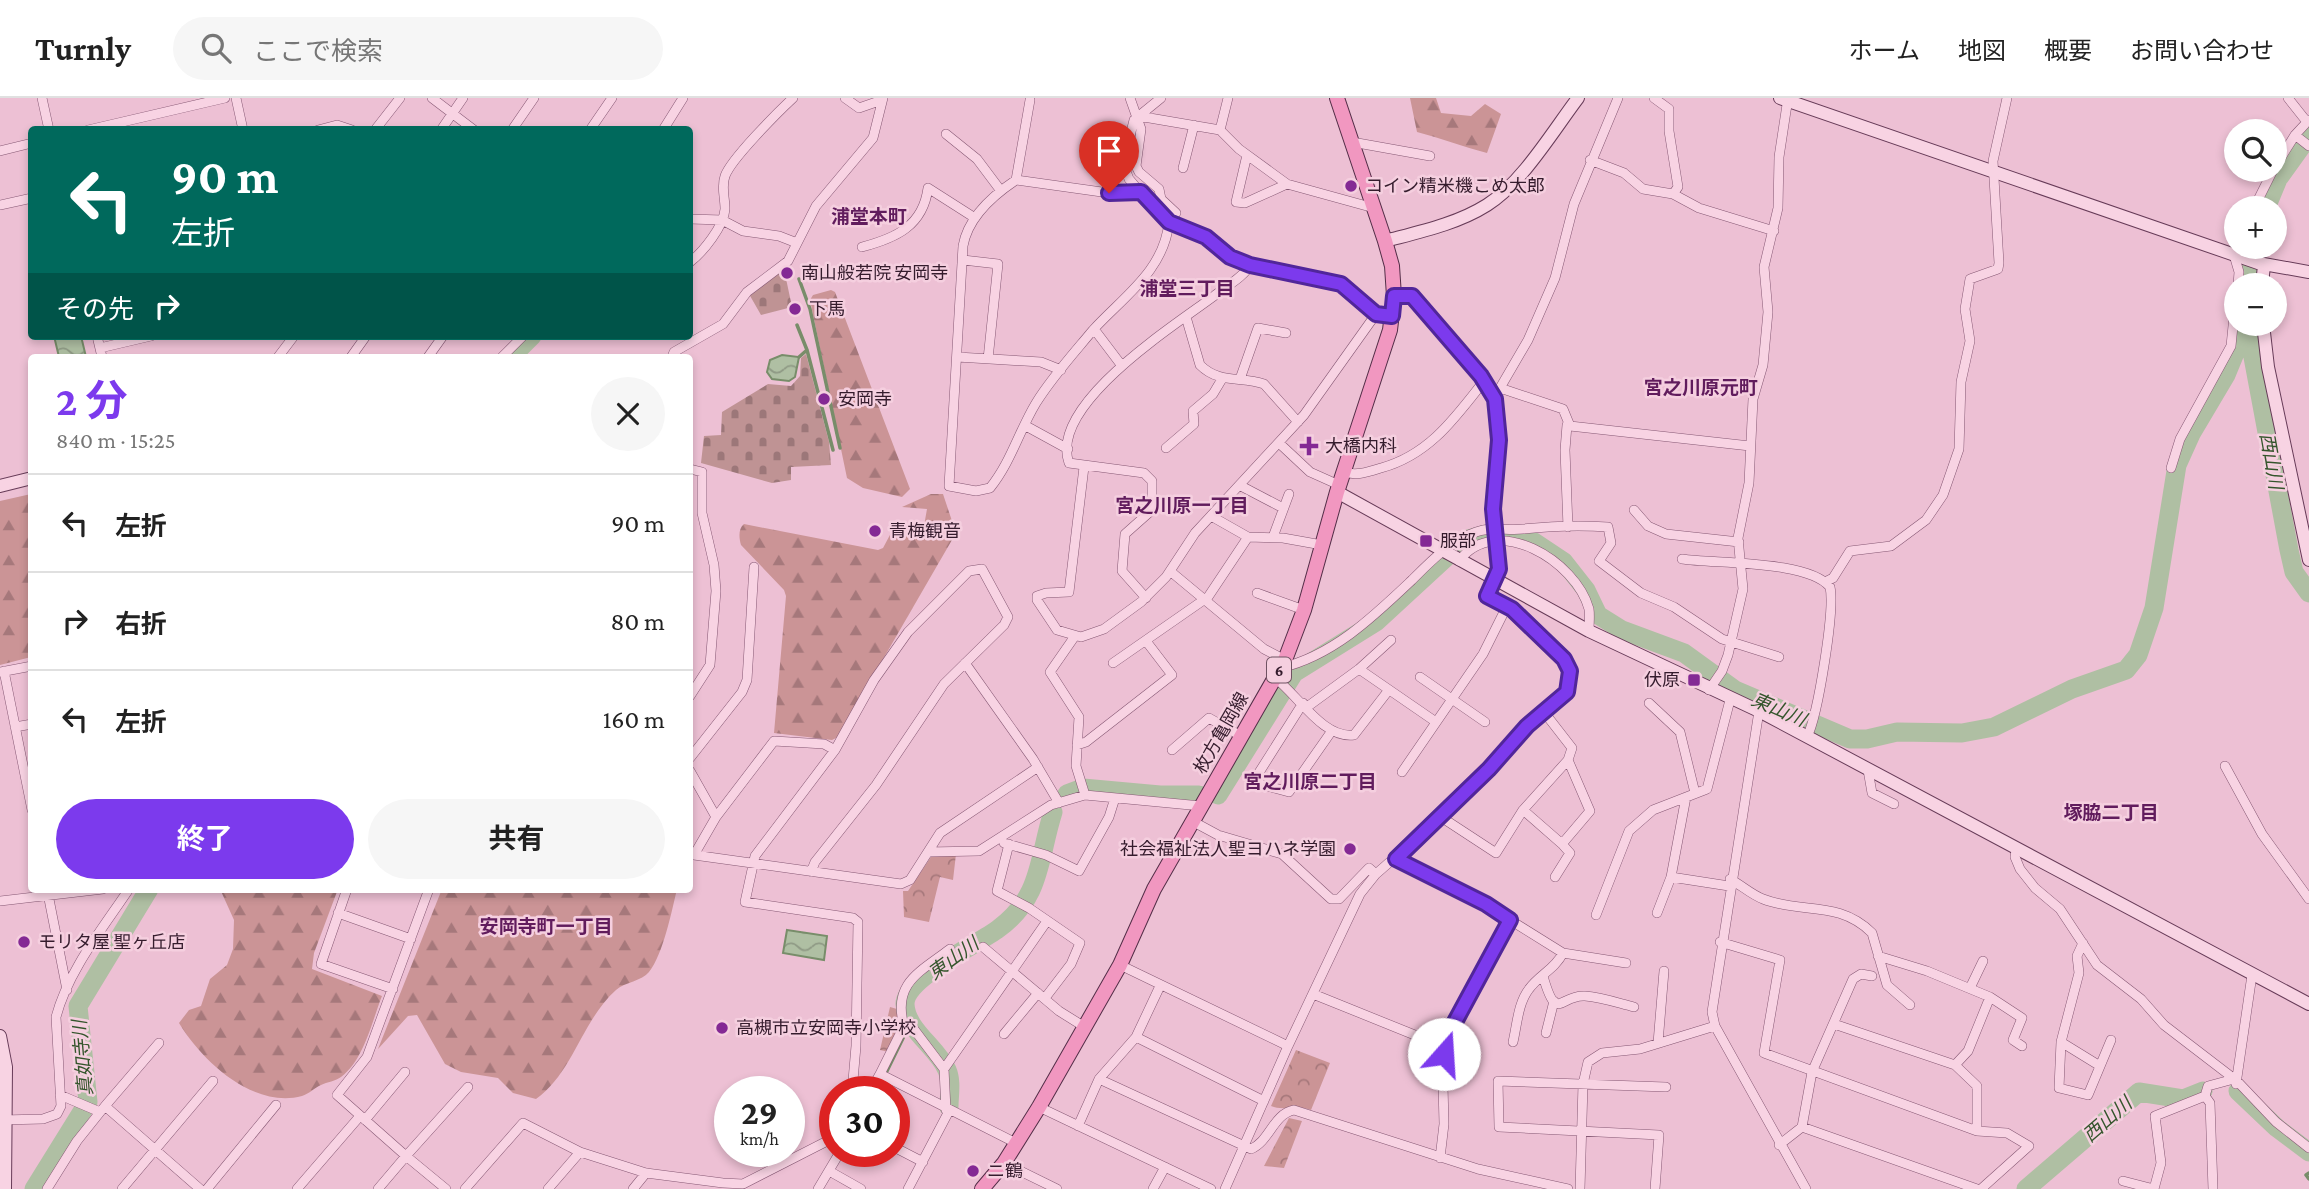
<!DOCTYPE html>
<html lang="ja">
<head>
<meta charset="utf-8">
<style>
	body { margin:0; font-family:"Crimson Pro","Noto Sans JP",serif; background:#f6f6f6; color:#222; height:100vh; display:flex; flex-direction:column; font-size:26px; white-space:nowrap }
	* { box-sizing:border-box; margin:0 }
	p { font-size:23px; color:#767676 }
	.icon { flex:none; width:38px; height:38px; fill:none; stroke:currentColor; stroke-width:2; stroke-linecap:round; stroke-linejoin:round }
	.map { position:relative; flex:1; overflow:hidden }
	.side { position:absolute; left:28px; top:256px; width:665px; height:539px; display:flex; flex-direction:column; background:#fff; border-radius:7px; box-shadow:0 4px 10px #0003 }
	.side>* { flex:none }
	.hud { position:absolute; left:28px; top:28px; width:665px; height:214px; border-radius:7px; box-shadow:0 4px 10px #0003; background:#00695c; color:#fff; overflow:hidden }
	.tools { position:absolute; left:2224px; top:21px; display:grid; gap:14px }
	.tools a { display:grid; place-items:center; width:63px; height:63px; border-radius:50%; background:#fff; box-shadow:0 4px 10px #0003; font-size:35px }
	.speed { position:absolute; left:714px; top:978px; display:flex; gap:14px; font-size:35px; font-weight:700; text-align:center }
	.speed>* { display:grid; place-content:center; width:91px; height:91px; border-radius:50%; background:#fff; box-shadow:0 4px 10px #0003; line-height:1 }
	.speed small { font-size:18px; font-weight:400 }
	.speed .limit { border:10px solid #d22; background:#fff; color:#111 }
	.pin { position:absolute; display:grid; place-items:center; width:60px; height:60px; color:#fff; margin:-72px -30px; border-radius:50% 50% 50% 0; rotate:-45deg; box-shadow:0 0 7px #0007 }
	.pin .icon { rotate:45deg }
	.me { position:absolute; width:77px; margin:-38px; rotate:19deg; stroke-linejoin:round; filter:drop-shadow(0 0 5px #0008) }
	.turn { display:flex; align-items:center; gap:24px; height:147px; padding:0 28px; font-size:32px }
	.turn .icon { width:91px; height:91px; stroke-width:2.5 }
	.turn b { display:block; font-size:49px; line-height:60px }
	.then { display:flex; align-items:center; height:66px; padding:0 28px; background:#0003; gap:14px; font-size:26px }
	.round { display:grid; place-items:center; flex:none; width:74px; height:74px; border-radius:37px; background:#f6f6f6 }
	.head { display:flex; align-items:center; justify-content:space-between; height:119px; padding:0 28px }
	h1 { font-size:42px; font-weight:700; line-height:52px; color:#7c3aed }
	.button { display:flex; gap:14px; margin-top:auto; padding:14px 28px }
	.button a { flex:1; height:80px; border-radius:42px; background:#7c3aed; color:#fff; font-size:28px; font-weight:700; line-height:80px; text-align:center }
	.button a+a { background:#f6f6f6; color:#222 }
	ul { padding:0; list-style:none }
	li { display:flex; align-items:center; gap:21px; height:98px; padding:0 28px; border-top:2px solid #e0e0e0 }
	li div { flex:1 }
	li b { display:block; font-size:26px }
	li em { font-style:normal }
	header { display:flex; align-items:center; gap:42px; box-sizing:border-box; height:98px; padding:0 35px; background:#fff; border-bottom:2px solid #e0e0e0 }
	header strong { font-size:33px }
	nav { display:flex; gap:38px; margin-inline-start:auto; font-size:24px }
	.search { width:490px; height:63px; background:#f6f6f6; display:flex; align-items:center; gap:18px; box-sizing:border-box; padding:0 24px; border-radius:38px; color:#767676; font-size:26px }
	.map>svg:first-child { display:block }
	.forest { fill:url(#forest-firs) }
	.cemetery { fill:url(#cemetery-stones) }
	.park { fill:url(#park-crowns) }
	.water { fill:url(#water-waves); stroke:#788d6a; stroke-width:2 }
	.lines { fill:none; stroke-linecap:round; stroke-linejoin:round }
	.stream { stroke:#788d6a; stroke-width:3.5 }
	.river { stroke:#afbfa3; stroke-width:19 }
	.street-casing { stroke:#865874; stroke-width:10 }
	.secondary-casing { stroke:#673b58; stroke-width:14 }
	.primary-casing { stroke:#532d47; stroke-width:16 }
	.street { stroke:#f8d3e3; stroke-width:9 }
	.secondary { stroke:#f8d3e3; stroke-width:12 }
	.primary { stroke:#f197c0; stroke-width:14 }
	.route-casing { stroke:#51269a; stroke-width:18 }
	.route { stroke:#7c3aed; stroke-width:12 }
	.poi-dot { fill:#842994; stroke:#f5cfdf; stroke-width:2.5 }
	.labels { text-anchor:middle; stroke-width:5; stroke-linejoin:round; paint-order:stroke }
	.shield { fill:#f5cfdf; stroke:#6f5262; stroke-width:2 }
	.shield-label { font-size:16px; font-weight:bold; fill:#351c2d }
	.poi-label { font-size:18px; fill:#351c2d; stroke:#f5cfdf; text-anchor:start }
	.street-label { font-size:18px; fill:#351c2d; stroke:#f5cfdf }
	.neighbourhood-label { font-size:19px; font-weight:bold; fill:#611c5d; stroke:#f5cfdf }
	.water-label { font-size:19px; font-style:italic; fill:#34552c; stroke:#f5cfdf }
</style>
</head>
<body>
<header>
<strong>Turnly</strong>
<div class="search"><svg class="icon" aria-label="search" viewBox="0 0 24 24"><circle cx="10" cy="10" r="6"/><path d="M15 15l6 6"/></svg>ここで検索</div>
<nav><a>ホーム</a><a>地図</a><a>概要</a><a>お問い合わせ</a></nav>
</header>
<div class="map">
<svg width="2309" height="1091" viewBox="0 0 2309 1091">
	<defs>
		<pattern id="forest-firs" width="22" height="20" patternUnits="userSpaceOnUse" patternTransform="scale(1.75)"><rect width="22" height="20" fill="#cb9496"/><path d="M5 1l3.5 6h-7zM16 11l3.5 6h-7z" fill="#a6787b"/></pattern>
		<pattern id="cemetery-stones" width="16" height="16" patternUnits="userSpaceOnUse" patternTransform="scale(1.75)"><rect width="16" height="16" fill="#bf9394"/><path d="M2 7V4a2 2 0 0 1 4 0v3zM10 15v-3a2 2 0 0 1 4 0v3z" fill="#9c7779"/></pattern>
		<pattern id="park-crowns" width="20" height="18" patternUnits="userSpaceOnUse" patternTransform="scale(1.75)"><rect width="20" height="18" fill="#cb9496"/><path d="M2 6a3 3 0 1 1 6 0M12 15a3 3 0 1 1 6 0" fill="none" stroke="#a6787b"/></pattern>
		<pattern id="water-waves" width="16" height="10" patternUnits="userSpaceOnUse" patternTransform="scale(1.75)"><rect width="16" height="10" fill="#afbfa3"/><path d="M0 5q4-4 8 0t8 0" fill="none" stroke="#8f9a85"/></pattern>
	</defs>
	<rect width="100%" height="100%" fill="#edc0d4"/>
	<path class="forest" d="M1410 0H1436L1441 15 1471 18 1485 6 1501 16 1487 55C1463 49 1441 40 1417 34Z
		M831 192 835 194 910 391 902 399 863 390 847 380 810 202 813 197Z
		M31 396V559L0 567V403Z
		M931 396H943L956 435 838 639 832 642 774 635 786 498 784 492 741 447C739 440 738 431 744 426L878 452 883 450 891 435 922 439 927 411 902 409Z
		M220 791H338L314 855 312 871 382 898C372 923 364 962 341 979 336 983 327 984 321 987 314 990 309 996 302 998 253 1011 202 963 179 925L189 912 201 908 210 881 227 867 233 851 234 822Z
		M442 791H677C672 812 663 857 649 874 642 883 625 884 616 892 582 922 573 975 536 1001L513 995 498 980 461 974 445 966 417 917 408 918 378 951Z"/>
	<path class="cemetery" d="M784 171 792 209 761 217 749 196Z
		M806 256 829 344 831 367 791 369V382L772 385 701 365 704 338 721 337 722 314 768 286 791 288 800 278 801 260Z"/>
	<path class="park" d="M956 756 953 782 940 779 929 824 904 819 903 793H908L931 759Z
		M890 909 897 911 899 929 889 954 880 952Z
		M1296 952 1330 965 1311 1012C1294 1007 1282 1013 1271 1008Z
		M1289 1020 1302 1023 1284 1070 1264 1068Z"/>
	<path class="water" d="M54 238H81L86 259H59Z
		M782 257 799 259 795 279 789 283 772 281 767 274 770 262Z
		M787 832 827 838 824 862 783 855Z"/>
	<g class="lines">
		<path class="stream" d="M799 181 810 211 840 350
			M797 227 807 252 833 352
			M799 259 807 252
			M886 975 907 932V921
			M2309 1075 2306 1077 2309 1081"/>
		<path class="river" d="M2266 110 2278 81 2309 38
			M2249 187 2254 149
			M2247 227 2289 452 2294 474 2309 495
			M511 259 532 238
			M1067 696 1083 690 1160 697H1199
			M1218 697 1294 575 1376 524 1465 442 1487 436 1509 437 1534 444 1564 464 1586 492 1598 517 1622 532 1684 555 1735 592 1850 641H1867L1897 634 1962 635 1994 629 2072 591 2126 572 2138 557 2154 510 2177 367 2191 336 2226 277 2247 226
			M2238 993 2277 1030 2309 1054
			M949 1009C949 998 952 983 947 972 937 949 906 932 905 906 905 880 978 846 998 831 1042 799 1038 761 1053 714
			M34 1091 88 1004 78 908 149 791
			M2026 1091 2139 994 2183 1001 2203 993"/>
		<defs>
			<path id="street" d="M42 0 49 32
				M236 0 243 32
				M432 0 474 32
				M845 0 859 10 882 2
				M1130 0 1141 31 1136 68 1139 74 1159 91 1161 101 1176 115
				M1161 0 1134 22 1123 66 1129 81 1158 115 1169 124 1206 139 1230 159 1250 167 1341 186 1380 217
				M1654 0 1669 11V33L1678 89 1673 96
				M2288 0 2307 24
				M1138 18 1220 32 1239 51 1287 86 1374 110
				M88 32 225 0
				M318 32 337 27 352 32
				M375 32 400 0
				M441 32 463 0
				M512 32 534 0
				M590 32 612 0
				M663 32 683 0
				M1220 32 1228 0
				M946 36 977 61 1001 93
				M2295 37 2309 48
				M1352 44 1430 58
				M0 53 32 45
				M1247 57 1236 104 1245 105 1287 86
				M1590 62 1624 75 1643 91 1673 96 1699 110 1774 133
				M2275 69 2295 37 2309 22
				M1183 70 1194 27
				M1016 82 1030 2
				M1141 94 1109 95 1016 82C992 98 968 119 963 148L949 388 976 393 990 390C1011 364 1019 333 1036 305 1052 279 1074 255 1093 232 1123 199 1164 173 1169 124
				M0 107 32 100
				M2254 110 2273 72
				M690 121 722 122 743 133 779 138 797 145
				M862 149C896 140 923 128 928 90L975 120
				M2234 157 2239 174 2238 187
				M963 162 998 166 988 261
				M690 164C703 154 724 128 725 111 725 99 721 89 725 78 731 61 778 14 793 0
				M1186 219 1200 267C1219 286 1241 278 1264 286L1298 324
				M1094 231 1122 268
				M97 238 102 259
				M100 250 151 238
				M278 259 294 238
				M351 259 366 238
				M428 259 443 238
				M502 259 523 238
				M672 259 674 254 723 226 747 194 788 163 816 108 873 40 883 0
				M957 259 1041 264 1061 272
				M1240 281 1258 230 1286 235
				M1500 290 1563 311 1570 328 1750 348
				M1493 295 1500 290 1528 242 1555 180 1574 106 1618 0
				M1567 327 1565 352 1568 429
				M1026 328 1068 351
				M1279 345 1310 374 1339 387
				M1166 350 1194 326 1193 313 1213 296 1222 281
				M1084 369 1069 494 1046 495 1037 498V502L1057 532 1081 539 1104 531 1141 504 1166 479 1195 435 1304 317 1376 216
				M2171 370 2180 341 2231 248 2236 198
				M690 371 702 374V415L714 467 716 493 710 567 690 598
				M1343 374C1357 378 1368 374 1381 370 1429 357 1455 320 1484 283
				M1241 388 1283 410
				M1634 412 1648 428 1666 436 1739 444
				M1211 418 1248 439 1283 440 1322 447
				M1273 439 1289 396
				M1682 461C1715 466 1808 462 1830 489 1835 512 1818 617 1807 639
				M1459 463C1496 414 1576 463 1589 511 1590 517 1589 526 1589 533
				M1170 473 1264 551 1285 562
				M1825 484 1833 480 1850 453 1891 448 1926 422 1943 397 1959 351 1961 284 1970 243 1965 211 1970 181 1998 171 1999 165 1993 63 2007 0
				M1257 495 1304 512
				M1146 500 1122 473 1125 436 1152 412V383L1144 375 1069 365C1048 307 1174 228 1214 198 1225 189 1244 179 1250 167
				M1075 538 1050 574 1079 619 1076 668 1085 697
				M965 565 1033 661 1059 705
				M1113 565 1208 499 1248 439
				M1280 570C1333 558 1374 518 1412 482 1431 463 1450 443 1476 434 1493 428 1507 433 1523 431 1551 428 1581 427 1608 429L1611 445 1599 463 1641 495 1674 509 1722 541 1779 559
				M1359 571 1436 624
				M4 573 32 712
				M0 574 32 568
				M1420 579 1485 624
				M1275 580C1298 597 1323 641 1354 637L1388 593
				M1709 592 1722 573 1728 557 1743 491 1738 440 1749 385 1753 301 1763 267 1768 214 1764 169 1778 110 1779 59 1788 0
				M1303 605 1253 684 1289 694 1331 634
				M1649 605 1680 634 1695 695
				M1307 609 1359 571 1391 542
				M1759 613 1712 914 1715 928 1806 1091
				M1544 614 1572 650 1568 662 1590 713 1562 746 1570 755 1555 779
				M15 629 32 626
				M1077 647 1086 644 1172 577 1146 543
				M1172 652 1209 620 1241 638
				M690 660 742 594 747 582 754 469
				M2225 668 2262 736 2309 801
				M1868 672 1872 695 1894 706
				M690 673 716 719 694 757 901 786 910 782 940 735 1038 669
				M1402 674 1483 556 1507 508
				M1523 712 1562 746
				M716 719 774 643 824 646 835 652
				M1441 719 1496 755 1523 712 1568 662
				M1192 723 1218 737 1282 756 1331 801H1339L1369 770 1376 776
				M1004 745 1046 757 1079 773 1109 719 1115 700
				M1009 746 997 793 1029 810 1080 845 1071 866 1045 900
				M2016 752 2015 759 2020 771 2035 790 2060 811 2097 867 2141 901 2164 927 2237 983 2276 1024 2309 1050
				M928 754 979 753 1051 707 1085 697 1201 708
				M1396 761 1486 806 1510 822 1442 948 1444 1026 1440 1060
				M811 774 815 764 876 687 944 586 1004 527 1008 519 982 471 969 473 908 534 874 582 835 652 755 758 745 804 853 820 858 824 856 948 852 994
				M1671 779 1729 788
				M1730 781C1741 787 1752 797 1763 801 1801 816 1839 802 1872 835L1887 887 1910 907
				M47 791 67 892
				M347 791 321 866 393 891
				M429 791 367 959 337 997 406 1058 468 989
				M0 803 103 791
				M338 815 411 841
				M1657 815 1671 779 1686 699
				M1596 817 1629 733 1653 712 1707 691 1730 602
				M1510 822 1563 855 1626 865
				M1720 844 1780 862 1764 955 1977 1033 2007 1035 2029 1048 1981 1091
				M2083 845 2077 858 2079 875 2061 944 2059 990 2088 997 2111 942
				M983 849 1059 913 1083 928
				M1120 867 1288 948
				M1543 878C1557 927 1560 896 1585 898 1601 899 1618 905 1634 909
				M1970 890 1983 863
				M1313 896 1442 948
				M1990 899 2022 920 2013 942 2022 948
				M1834 926 1955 967 1968 953 1990 899 1927 873 1878 858
				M904 928 913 930 944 971 946 1012
				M1546 935 1554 903
				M1004 936 1038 895
				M1136 939 1264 1003
				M1513 944C1517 927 1518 905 1529 891 1539 877 1555 871 1563 855
				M2061 944 2100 968
				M1658 945 1664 873
				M1955 967 1977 988V1033
				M944 971 1047 823
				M880 976 904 928C892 885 920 874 950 851
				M1099 981 1136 939 1160 888
				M2236 986 2252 877
				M870 994 880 976 1016 1045
				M60 997 100 1014
				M2205 998 2210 1005 2213 1091
				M105 1008 159 945
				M1039 1009 1211 1091
				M2 1022 43 1021 57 1016 61 1008 56 919C68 873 103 830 129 791
				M365 1022 405 974
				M1078 1028 1099 981 1251 1051C1270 1043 1273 1016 1294 1012L1478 1071 1568 1091
				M1802 1029 1977 1091
				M1779 1047 1802 1029 1812 974 1853 881 1861 876 1872 878
				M894 1049 923 1064
				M1004 1065 1057 1091
				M831 1074 861 1091
				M2123 1083 2154 1091 2161 1065 2155 1018 2205 998 2208 988 2234 981
				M47 1091 77 1043 105 1008 200 1091
				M122 1091 213 983
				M207 1091 276 1007
				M297 1091 360 1018
				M378 1091 406 1058 446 1091
				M465 1091 523 1025 580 1054 646 1075 723 1085 743 1086 835 1039
				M548 1091 580 1054
				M633 1091 646 1075
				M818 1091 840 1054
				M908 1091 949 1013
				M1153 1091 1165 1069
				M1225 1091 1288 948 1360 796 1376 776 1441 719 1527 628 1567 594 1570 573 1564 561 1512 511 1487 498 1499 471 1493 411 1499 342 1495 301 1481 278 1412 198H1394
				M1580 1091 1583 986 1588 964 1602 955 1640 951 1715 928
				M1655 1091 1659 1037 1499 1029 1498 983 1666 989"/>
			<path id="secondary" d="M1780 0 2258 165 2309 174
				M1385 143C1419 134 1457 126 1487 107 1522 85 1553 33 1578 0
				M2262 187 2264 167
				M2263 226 2268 269 2309 462
				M0 388 32 380
				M1337 394 1589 533 1759 613 2309 906
				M0 938 6 969 5 1091"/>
			<path id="primary" d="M982 1091 1004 1065 1039 1009 1120 867 1154 791 1285 562 1304 512 1337 394 1390 232 1394 198 1392 168 1385 143 1337 0"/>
		</defs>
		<use href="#street" class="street-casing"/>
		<use href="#secondary" class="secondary-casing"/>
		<use href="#primary" class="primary-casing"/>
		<use href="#street" class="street"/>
		<use href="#secondary" class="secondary"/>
		<use href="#primary" class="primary"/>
	</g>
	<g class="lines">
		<defs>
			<path id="route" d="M1109 95 1141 94 1169 124 1206 139 1230 159 1250 167 1341 186 1376 216 1392 218 1394 198H1412L1481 278 1495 301 1499 342 1493 411 1499 471 1487 498 1512 511 1564 561 1570 573 1567 594 1527 628 1489 671 1396 761 1486 806 1510 822 1442 948 1444 956"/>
		</defs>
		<use href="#route" class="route-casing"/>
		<use href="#route" class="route"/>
	</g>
	<g class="poi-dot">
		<circle cx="1351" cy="88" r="7"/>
		<circle cx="787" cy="175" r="7"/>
		<circle cx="795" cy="211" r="7"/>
		<circle cx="824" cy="301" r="7"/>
		<path d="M1305.5 337.5h7v7h7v7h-7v7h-7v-7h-7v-7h7z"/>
		<circle cx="875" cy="433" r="7"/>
		<rect x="1419" y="436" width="14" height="14" rx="3.5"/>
		<rect x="1687" y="575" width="14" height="14" rx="3.5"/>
		<circle cx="1350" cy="751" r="7"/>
		<circle cx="24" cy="844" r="7"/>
		<circle cx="722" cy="930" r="7"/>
		<circle cx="973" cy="1073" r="7"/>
	</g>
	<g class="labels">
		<rect class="shield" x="1267" y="559.5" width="24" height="25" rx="5"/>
		<g class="shield-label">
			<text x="1279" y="578">6</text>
		</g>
		<g class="poi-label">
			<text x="1365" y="94">コイン精米機こめ太郎</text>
			<text x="801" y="181">南山般若院 安岡寺</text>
			<text x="809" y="217">下馬</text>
			<text x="838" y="307">安岡寺</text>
			<text x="1325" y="354">大橋内科</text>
			<text x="889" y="439">青梅観音</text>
			<text x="1440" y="449">服部</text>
			<text x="1680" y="588" text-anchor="end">伏原</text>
			<text x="1336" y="757" text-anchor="end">社会福祉法人聖ヨハネ学園</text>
			<text x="38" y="850">モリタ屋 聖ヶ丘店</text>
			<text x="736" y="936">高槻市立安岡寺小学校</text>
			<text x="987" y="1079">ニ鶴</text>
		</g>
		<g class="street-label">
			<text transform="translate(1221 635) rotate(-60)" y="6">枚方亀岡線</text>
		</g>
		<g class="neighbourhood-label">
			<text x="869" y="125">浦堂本町</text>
			<text x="1187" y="197">浦堂三丁目</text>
			<text x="1701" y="296">宮之川原元町</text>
			<text x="1182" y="414">宮之川原一丁目</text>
			<text x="1310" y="690">宮之川原二丁目</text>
			<text x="2111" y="721">塚脇二丁目</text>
			<text x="546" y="835">安岡寺町一丁目</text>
		</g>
		<g class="water-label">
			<text transform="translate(2272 363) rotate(80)" y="7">西山川</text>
			<text transform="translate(1779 611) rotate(23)" y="7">東山川</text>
			<text transform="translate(953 860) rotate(-36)" y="7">東山川</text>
			<text transform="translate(82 960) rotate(-95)" y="7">真如寺川</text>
			<text transform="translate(2107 1021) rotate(-41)" y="7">西山川</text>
		</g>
	</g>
</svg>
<div class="tools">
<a><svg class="icon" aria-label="search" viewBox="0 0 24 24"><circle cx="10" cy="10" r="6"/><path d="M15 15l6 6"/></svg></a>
<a>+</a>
<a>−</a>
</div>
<div class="speed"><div>29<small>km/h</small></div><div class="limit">30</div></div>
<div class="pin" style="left:1109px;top:95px;background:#d93025"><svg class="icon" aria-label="arrive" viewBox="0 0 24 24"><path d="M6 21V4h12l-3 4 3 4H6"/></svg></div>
<svg class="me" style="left:1444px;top:956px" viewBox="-20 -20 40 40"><circle r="19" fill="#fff"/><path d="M0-13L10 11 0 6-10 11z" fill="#7c3aed"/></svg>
<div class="hud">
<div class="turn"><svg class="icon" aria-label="left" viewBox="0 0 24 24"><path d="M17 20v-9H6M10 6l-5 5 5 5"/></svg><div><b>90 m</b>左折</div></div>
<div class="then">その先<svg class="icon" aria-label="right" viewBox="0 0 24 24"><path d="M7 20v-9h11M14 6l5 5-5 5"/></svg></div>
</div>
<section class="side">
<div class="head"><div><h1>2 分</h1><p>840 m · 15:25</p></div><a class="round"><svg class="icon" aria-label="close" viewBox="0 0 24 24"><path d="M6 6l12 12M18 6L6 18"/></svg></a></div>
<ul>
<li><svg class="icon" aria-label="left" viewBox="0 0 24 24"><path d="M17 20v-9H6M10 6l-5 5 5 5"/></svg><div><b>左折</b></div><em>90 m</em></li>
<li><svg class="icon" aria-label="right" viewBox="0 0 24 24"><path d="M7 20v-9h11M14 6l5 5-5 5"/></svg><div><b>右折</b></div><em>80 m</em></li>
<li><svg class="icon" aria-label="left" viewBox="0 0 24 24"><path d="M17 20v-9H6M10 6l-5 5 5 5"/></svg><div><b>左折</b></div><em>160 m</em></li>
</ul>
<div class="button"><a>終了</a><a>共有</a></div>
</section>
</div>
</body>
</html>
